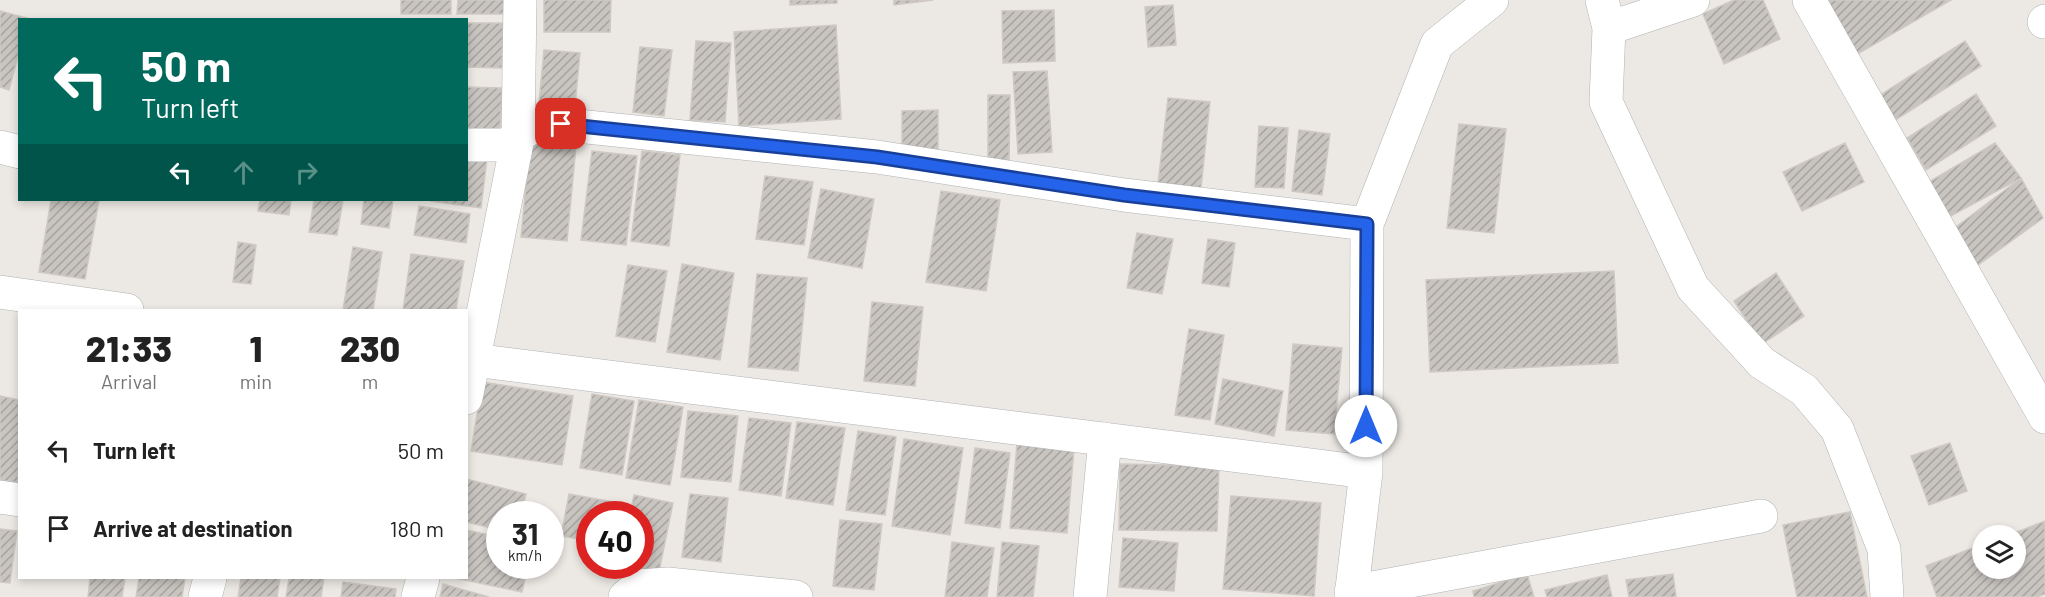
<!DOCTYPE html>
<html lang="en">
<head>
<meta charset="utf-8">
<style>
	body { margin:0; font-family:Barlow,sans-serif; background:#f6f6f6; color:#222; height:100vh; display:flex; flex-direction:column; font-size:22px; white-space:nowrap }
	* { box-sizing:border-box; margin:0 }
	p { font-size:20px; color:#767676 }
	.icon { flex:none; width:33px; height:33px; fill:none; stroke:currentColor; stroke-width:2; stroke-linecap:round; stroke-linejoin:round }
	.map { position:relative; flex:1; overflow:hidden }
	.side { position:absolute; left:18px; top:309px; width:450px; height:270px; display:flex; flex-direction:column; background:#fff; border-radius:0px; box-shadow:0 3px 9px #0003 }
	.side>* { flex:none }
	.banner { position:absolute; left:18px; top:18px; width:450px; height:183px; border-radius:0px; box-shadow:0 3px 9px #0003; background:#00695c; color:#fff; overflow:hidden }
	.buttons { position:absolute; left:1972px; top:525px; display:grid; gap:12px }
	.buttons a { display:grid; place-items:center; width:54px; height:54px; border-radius:50%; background:#fff; box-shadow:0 3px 9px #0003; font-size:30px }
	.speed { position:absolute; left:486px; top:501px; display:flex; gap:12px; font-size:30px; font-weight:700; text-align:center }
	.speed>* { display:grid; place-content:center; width:78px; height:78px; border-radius:50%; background:#fff; box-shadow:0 3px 9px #0003; line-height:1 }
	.speed small { font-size:15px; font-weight:400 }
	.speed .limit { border:9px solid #d22; background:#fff; color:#111 }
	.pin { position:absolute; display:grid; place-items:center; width:51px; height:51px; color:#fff; margin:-26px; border-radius:12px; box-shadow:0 3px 9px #0006 }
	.me { position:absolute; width:66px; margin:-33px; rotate:0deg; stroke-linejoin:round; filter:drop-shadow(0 0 4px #0008) }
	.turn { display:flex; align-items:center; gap:21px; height:126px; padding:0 24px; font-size:27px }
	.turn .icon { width:78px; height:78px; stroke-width:2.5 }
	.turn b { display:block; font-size:42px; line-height:51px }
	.lanes { display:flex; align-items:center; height:57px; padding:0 24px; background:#0003; justify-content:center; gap:30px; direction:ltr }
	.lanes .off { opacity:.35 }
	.eta { display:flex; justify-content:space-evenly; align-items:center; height:102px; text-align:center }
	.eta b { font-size:36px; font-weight:800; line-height:42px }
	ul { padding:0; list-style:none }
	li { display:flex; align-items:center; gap:18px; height:78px; padding:0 24px }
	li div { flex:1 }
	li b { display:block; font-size:22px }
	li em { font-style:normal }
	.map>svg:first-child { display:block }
	.building { fill:url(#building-hatch); stroke:#d0c9c3; stroke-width:1.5 }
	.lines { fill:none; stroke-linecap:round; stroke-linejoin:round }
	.minor-casing { stroke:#afb2b4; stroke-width:34 }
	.minor { stroke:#fff; stroke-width:33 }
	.route-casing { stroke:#184099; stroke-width:15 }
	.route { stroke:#2563eb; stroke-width:10 }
</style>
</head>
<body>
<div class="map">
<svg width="2045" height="597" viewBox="0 0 2045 597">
	<defs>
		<pattern id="building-hatch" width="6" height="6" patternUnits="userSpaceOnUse" patternTransform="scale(1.5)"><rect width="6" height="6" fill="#c8c4c0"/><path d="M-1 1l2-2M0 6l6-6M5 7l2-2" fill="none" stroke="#a6a39f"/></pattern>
	</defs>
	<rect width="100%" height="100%" fill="#ece9e4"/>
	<path class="building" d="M401 0H451V14H401Z
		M458 0H508V14H457Z
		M544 0H611L610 32H544Z
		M790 0H837V3L790 5Z
		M894 0H933L894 5Z
		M1734 0H1763L1780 39 1724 64 1703 14Z
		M1822 0H1951L1854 56Z
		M1173 5 1176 45 1148 47 1145 7Z
		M1054 10 1055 61 1003 63 1002 11Z
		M0 11 27 18 20 20V49L9 90 0 87Z
		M466 23H503L502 68 466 67Z
		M836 25 841 119 739 126 734 32Z
		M696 41 731 43 725 122 690 120Z
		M1965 41 1981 66 1889 124 1874 99Z
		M640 47 672 50 664 116 633 112Z
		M544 50 580 53 575 106 539 102Z
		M1047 71 1052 152 1018 154 1013 72Z
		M466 87 502 88 500 131H466Z
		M1976 94 1996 126 1926 170 1907 138Z
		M988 95H1010L1009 164H988Z
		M1168 98 1210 102 1201 188 1158 183Z
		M938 110V155H902V111Z
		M1459 124 1506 129 1494 233 1447 228Z
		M1259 126 1288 128 1284 188 1255 187Z
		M1299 130 1330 134 1322 195 1292 191Z
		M530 142 576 146 567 241 521 237Z
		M1845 143 1864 182 1802 211 1783 172Z
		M1995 143 2021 178 1947 218 1927 183Z
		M592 151 637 156 626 245 581 240Z
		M642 151 680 155 669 246 631 241Z
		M466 156 487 159 481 208 430 201 466 200Z
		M765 176 813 182 804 245 756 239Z
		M2021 178 2043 218 1974 268 1948 233Z
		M821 189 874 199 862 268 808 258Z
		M941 191 1000 200 986 291 926 282Z
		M51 200H99L85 279 39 272Z
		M260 200H291L289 215 258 211Z
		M314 200H343L337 235 309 232Z
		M364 200H393L389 228 361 224Z
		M419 206 470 214 466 243 414 235Z
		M1137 233 1173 239 1162 294 1127 288Z
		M1208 239 1235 243 1229 287 1202 283Z
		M238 242 256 245 251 284 233 282Z
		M353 247 382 252 373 310H343Z
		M411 254 464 261 456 310H403Z
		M682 264 734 273 720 360 667 352Z
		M628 265 667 271 655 342 616 336Z
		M1614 271 1618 363 1430 372 1426 280Z
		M1776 273 1804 316 1762 344 1734 301Z
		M757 274 807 278 798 371 748 367Z
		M872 302 923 307 915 386 864 381Z
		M1189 329 1224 335 1210 420 1175 415Z
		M1293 344 1342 348 1334 434 1286 430Z
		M1223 379 1283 391 1274 436 1215 424Z
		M482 382 573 396 562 465 471 451Z
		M592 394 634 401 622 475 580 468Z
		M0 396 20 400 18 483 0 480Z
		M639 400 683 407 670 485 626 478Z
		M688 411 738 416 731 482 681 477Z
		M749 418 791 423 781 496 739 490Z
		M797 422 845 428 833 505 786 498Z
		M858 431 896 437 885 515 846 510Z
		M904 439 963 448 950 535 892 526Z
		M1950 443 1967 491 1929 505 1911 456Z
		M1017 444 1074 448 1067 533 1010 528Z
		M975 448 1010 453 1000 528 965 523Z
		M1120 464 1219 466 1217 531 1119 530Z
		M466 479 526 494 521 514H500V530L466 522Z
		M569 494 614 502 612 514H590V541L561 536Z
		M690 494 728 498 721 562 682 557Z
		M634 495 673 503 659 572 625 566H640V514H630Z
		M1231 496 1321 503 1314 596 1223 589Z
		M1850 512 1867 597H1797L1783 525Z
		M840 520 882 524 874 590 833 586Z
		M2045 521V594L2037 597H1937L1926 566 1983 544V568H2016V536H2007Z
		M0 529 17 531 10 583 0 582Z
		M466 530 500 537V566H528L522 592 455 578H466Z
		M1123 538 1178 543 1174 591 1119 587Z
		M952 542 994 548 987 597H945Z
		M1002 542 1039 546 1033 597H997Z
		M1527 574 1534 597H1474L1473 591Z
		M1673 574 1676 597H1629L1626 580Z
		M1607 575 1612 597H1547L1545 590Z
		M90 578H125L122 597H88Z
		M139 578H185L182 597H136Z
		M241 578H280L277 597H238Z
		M289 578H324L321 597H286Z
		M343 582 396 589 395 597H341Z
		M443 584 489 597H440Z"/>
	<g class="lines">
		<defs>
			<path id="minor" d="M1602 0 1609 28 1693 0
				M1809 0 2045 417
				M2044 22 2045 21
				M1609 28 1606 102 1693 288 1762 363 1804 390 1837 429 1884 549 1887 597
				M466 145H506L539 122 877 157 1124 195 1367 224
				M0 147 20 152
				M0 292 127 310
				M466 359 1366 472
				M466 398 518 138 520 0
				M0 497 20 500
				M1351 592 1761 516
				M205 597 210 578
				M418 597 423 578
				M625 597 638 586 668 584 796 597
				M1090 597 1105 439
				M1351 597 1366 472 1367 224 1437 44 1492 0"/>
		</defs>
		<use href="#minor" class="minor-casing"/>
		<use href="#minor" class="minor"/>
	</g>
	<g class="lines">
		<defs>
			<path id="route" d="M561 124 877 157 1124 195 1367 224 1366 426"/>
		</defs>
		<use href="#route" class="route-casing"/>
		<use href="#route" class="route"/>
	</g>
</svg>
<div class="buttons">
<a><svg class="icon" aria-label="layers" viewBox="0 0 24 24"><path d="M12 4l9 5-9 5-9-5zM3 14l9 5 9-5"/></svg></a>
</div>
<div class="speed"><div>31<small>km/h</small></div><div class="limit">40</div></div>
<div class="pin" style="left:561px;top:124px;background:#d93025"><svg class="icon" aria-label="arrive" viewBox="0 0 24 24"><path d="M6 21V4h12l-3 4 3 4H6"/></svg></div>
<svg class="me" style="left:1366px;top:426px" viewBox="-20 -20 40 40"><circle r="19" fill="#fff"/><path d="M0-13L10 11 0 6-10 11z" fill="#2563eb"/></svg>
<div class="banner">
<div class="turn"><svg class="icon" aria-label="left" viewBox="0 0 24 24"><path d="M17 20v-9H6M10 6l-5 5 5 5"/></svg><div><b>50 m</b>Turn left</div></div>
<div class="lanes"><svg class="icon" aria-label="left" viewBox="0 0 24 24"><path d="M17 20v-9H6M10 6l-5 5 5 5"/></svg><svg class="icon off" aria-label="ahead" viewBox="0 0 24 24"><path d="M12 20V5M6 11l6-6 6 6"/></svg><svg class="icon off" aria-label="right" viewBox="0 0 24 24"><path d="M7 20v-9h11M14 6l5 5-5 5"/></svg></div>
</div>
<section class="side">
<div class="eta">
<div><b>21:33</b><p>Arrival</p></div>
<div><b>1</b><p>min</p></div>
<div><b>230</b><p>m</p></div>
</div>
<ul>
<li><svg class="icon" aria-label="left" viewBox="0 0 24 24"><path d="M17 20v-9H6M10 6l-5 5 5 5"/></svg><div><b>Turn left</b></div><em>50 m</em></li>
<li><svg class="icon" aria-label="arrive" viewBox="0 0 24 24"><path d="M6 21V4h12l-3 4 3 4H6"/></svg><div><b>Arrive at destination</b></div><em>180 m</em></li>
</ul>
</section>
</div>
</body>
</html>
